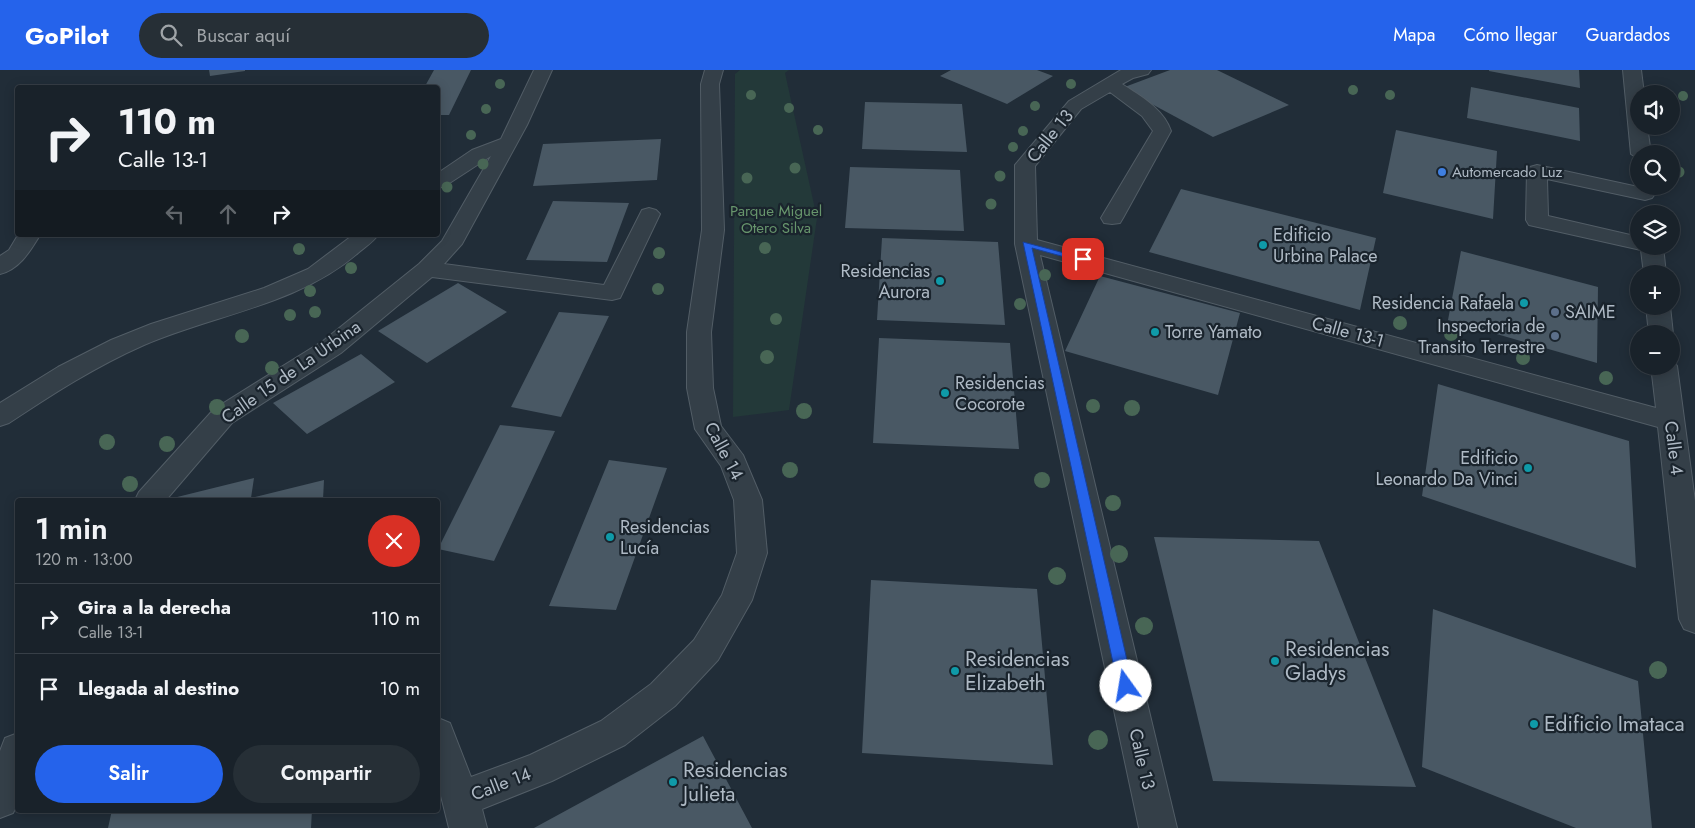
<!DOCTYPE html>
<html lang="es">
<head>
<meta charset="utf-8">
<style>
	body { margin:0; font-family:Jost,sans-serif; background:#262f36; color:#f1f3f6; height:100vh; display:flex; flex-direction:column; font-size:19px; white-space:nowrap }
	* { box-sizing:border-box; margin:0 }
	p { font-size:16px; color:#9fa4a8 }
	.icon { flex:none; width:28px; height:28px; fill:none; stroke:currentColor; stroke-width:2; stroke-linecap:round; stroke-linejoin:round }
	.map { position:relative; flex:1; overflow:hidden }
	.sheet { position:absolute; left:15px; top:428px; width:425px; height:315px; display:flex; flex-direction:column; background:#19222a; border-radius:5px; box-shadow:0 2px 12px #0003,0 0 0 1px #373f47 }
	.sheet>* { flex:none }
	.guide { position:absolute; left:15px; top:15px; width:425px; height:152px; border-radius:5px; box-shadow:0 2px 12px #0003,0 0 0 1px #373f47; background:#19222a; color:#f1f3f6; overflow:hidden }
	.tools { position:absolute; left:1630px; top:15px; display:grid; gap:10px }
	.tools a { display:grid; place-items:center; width:50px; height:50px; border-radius:50%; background:#19222a; box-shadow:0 2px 12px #0003,0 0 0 1px #373f47; font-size:25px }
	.pin { position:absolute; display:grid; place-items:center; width:42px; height:42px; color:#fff; margin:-21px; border-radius:10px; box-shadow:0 2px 8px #0006 }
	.me { position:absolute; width:55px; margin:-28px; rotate:347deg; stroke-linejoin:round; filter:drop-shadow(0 0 4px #0008) }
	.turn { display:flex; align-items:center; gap:18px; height:105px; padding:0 20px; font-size:22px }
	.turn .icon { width:65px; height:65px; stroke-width:2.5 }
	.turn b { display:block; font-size:35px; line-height:42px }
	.lanes { display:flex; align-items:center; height:48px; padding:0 20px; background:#0003; justify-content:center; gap:25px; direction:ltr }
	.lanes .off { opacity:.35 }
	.round { display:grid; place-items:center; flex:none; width:52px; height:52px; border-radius:26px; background:#262f36 }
	.overview { display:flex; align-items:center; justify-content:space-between; height:85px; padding:0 20px }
	h1 { font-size:30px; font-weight:600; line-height:38px }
	.button { display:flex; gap:10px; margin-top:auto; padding:10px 20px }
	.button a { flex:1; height:58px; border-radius:30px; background:#2563eb; color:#fff; font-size:20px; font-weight:600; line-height:58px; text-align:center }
	.button a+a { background:#262f36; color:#f1f3f6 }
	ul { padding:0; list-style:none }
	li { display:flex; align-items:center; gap:15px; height:70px; padding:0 20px; border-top:1px solid #373f47 }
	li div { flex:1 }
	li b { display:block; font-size:19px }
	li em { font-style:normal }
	header { display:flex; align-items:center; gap:30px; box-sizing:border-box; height:70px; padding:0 25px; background:#2563eb; color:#fff }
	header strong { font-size:24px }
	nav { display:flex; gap:28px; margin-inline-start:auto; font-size:18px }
	.search { width:350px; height:45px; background:#262f36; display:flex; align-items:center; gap:12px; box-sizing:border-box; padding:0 18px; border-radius:28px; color:#9fa4a8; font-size:19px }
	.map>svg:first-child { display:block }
	.green { fill:#233939 }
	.building { fill:#495864 }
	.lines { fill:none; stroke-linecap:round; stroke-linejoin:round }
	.minor-casing { stroke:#525d66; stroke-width:2 }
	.minor { fill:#343f48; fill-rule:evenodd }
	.tree { fill:#486655 }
	.route { fill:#2563eb; stroke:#184099 }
	.shop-dot { fill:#3f7fe0; stroke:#1a242d; stroke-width:2 }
	.culture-dot { fill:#0f9aa8; stroke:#1a242d; stroke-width:2 }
	.service-dot { fill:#5c6f8a; stroke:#1a242d; stroke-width:2 }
	.labels { text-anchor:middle; stroke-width:4.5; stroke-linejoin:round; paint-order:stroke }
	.far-poi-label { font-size:15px; fill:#afbac5; stroke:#1a242d; text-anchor:start }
	.far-park-label { font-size:15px; fill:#67956c; stroke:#1a242d }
	.street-label { font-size:18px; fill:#afbac5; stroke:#1a242d }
	.poi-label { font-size:18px; fill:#afbac5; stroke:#1a242d; text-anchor:start }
	.near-poi-label { font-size:21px; fill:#afbac5; stroke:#1a242d; text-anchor:start }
</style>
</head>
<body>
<header>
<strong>GoPilot</strong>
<div class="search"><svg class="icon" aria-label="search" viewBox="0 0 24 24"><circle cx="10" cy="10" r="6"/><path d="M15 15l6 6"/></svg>Buscar aquí</div>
<nav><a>Mapa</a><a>Cómo llegar</a><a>Guardados</a></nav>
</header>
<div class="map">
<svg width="1695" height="758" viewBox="0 0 1695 758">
	<rect width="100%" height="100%" fill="#212d38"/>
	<path class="green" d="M740 0H789L785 3 817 148 789 340 733 347 735 4Z"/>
	<path class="building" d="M209 0H245V1L210 6Z
		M434 0H471L449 45H438V18H424Z
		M951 0H1037L1053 6 1007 34 940 6Z
		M1170 0H1217L1289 35 1213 67 1122 18Z
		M1489 0H1579L1580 18 1489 1Z
		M1471 17 1579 38 1580 71 1467 48Z
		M865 32 962 34 967 82 862 79Z
		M1396 60 1497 81 1493 149 1383 123Z
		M661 69 657 110 533 116 543 74Z
		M850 97 960 100 964 161 845 158Z
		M1181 119 1376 168 1360 240 1149 182Z
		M553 131 629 133 607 192 526 190Z
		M882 168 998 172 1005 255 877 250Z
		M1461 181 1598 217 1597 293 1448 250Z
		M1100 206 1240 243 1218 325 1065 281Z
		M458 213 507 242 427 293 378 261Z
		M559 242 609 246 561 347 511 337Z
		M879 268 1010 273 1019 379 873 373Z
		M361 284 395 312 307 364 273 333Z
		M1438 314 1629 371 1636 498 1422 426Z
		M500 355 555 361 494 491 438 479Z
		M609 390 667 398 616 540 549 536Z
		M254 408 251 428 324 410 323 430H165Z
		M1154 467 1319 471 1416 717 1213 711Z
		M871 510 1037 519 1053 695 862 683Z
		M1433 539 1638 611 1652 758H1576L1422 697Z
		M703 666 752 758H534Z
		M112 740H312L311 758H108Z"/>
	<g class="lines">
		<defs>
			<path id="minor" d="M534 0H552L527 55 462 174 444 194 604 215 642 140 649 138 656 140 660 144 620 228 612 230 432 207 341 283 232 353 166 430H135L139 422 214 339 323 271 419 194 442 171 491 86 445 116 438 118V103L472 80 501 69Z
				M705 0H723L719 14 724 160 711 262 713 318 721 356 743 385 762 430 767 483 752 530 718 590 675 636 625 675 552 711 482 739 487 758H449L438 714V648L450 653 471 707 530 685 601 651 651 614 694 570 722 525 737 483 734 430 721 396 695 359 687 318V262L702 160 701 14Z
				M1121 0H1151L1148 4 1133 8 1122 14C1140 26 1164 39 1171 61L1123 148 1120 153 1112 154 1104 153 1101 148 1153 61 1142 46 1110 22 1081 39 1035 96 1037 170 1656 338 1651 296H1671L1673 290 1677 296 1695 431V563L1684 559 1679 549 1658 357 1040 185 1177 758H1139L1015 174V95L1069 31Z
				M1623 0H1641L1644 24H1639V56H1647L1651 84H1639V89L1631 84Z
				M1537 95 1652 120 1655 124 1652 128 1645 130 1547 109 1548 146 1639 167V176H1663L1666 204H1644L1641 180 1529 155 1526 150 1527 101 1530 97Z
				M18 165H40C30 181 20 199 0 204V186L9 180Z
				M353 165H378C373 172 365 177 358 183 298 235 216 244 144 275 96 296 53 324 9 353L0 356V333L58 297 111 270 151 254 264 218 308 199Z
				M1646 236H1670L1673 264 1671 267V264H1649Z
				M18 663V732L13 743 0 748V681L5 668Z"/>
		</defs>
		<use href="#minor" class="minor-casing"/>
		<use href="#minor" class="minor"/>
	</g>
	<g class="tree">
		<circle cx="500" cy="14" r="5"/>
		<circle cx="1071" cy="14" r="5"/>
		<circle cx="1353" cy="20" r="5"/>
		<circle cx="751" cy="25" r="5"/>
		<circle cx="1390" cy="25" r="5"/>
		<circle cx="1683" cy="26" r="5"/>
		<circle cx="1035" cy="36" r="5"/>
		<circle cx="789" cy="38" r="5"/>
		<circle cx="486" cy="39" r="5"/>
		<circle cx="818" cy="60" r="5"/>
		<circle cx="1023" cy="61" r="5"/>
		<circle cx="471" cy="65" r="5"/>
		<circle cx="1013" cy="77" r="5"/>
		<circle cx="483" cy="94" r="5.5"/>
		<circle cx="795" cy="98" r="5.5"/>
		<circle cx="1679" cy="102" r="5.5"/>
		<circle cx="1000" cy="106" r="5.5"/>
		<circle cx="747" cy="108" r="5.5"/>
		<circle cx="447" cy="117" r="5.5"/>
		<circle cx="991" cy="134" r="5.5"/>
		<circle cx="765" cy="178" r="6"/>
		<circle cx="299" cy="179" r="6"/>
		<circle cx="659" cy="183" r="6"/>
		<circle cx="351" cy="198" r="6"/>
		<circle cx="1045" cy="205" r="6"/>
		<circle cx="658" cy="219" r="6"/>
		<circle cx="310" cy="221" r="6"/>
		<circle cx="1020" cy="234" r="6"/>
		<circle cx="315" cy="242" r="6"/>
		<circle cx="290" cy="245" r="6"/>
		<circle cx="776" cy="249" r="6"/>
		<circle cx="1400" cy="253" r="7"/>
		<circle cx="1451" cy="264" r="7"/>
		<circle cx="242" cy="266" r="7"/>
		<circle cx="767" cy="287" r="7"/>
		<circle cx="1523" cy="288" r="7"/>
		<circle cx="272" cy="298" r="7"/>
		<circle cx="1606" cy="308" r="7"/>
		<circle cx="1093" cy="336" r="7"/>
		<circle cx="217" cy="337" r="8"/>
		<circle cx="1132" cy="338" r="8"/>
		<circle cx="804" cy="341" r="8"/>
		<circle cx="107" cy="372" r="8"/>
		<circle cx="167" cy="374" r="8"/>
		<circle cx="790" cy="400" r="8"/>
		<circle cx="1042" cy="410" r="8"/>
		<circle cx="130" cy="414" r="8"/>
		<circle cx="1113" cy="433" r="8"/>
		<circle cx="1119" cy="484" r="9"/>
		<circle cx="1057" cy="506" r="9"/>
		<circle cx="1144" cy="556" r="9"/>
		<circle cx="1658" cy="600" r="9"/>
		<circle cx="1098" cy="670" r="10"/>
	</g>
	<path class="route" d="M1023 172 1087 189 1083 192 1032 178 1133 616 1130 620 1126 622 1121 620 1118 616Z"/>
	<circle class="shop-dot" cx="1442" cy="102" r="5"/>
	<g class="culture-dot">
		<circle cx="1263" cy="175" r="5"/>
		<circle cx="940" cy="211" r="5"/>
		<circle cx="1524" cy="233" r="5"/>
		<circle cx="1155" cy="262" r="5"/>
		<circle cx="945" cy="323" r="5"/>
		<circle cx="1528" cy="398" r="5"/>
		<circle cx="610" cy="467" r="5"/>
		<circle cx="1275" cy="591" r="5"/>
		<circle cx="955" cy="601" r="5"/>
		<circle cx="1534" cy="654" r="5"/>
		<circle cx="673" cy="712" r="5"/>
	</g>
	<g class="service-dot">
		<circle cx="1555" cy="242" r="5"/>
		<circle cx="1555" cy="266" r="5"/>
	</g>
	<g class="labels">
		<g class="far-poi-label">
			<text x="1452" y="107">Automercado Luz</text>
		</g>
		<g class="far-park-label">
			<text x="776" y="146">Parque Miguel<tspan x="776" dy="17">Otero Silva</tspan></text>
		</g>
		<g class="street-label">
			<text transform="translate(1050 66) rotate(-51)" y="6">Calle 13</text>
			<text transform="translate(1348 262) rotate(15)" y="6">Calle 13-1</text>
			<text transform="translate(291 302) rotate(-35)" y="6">Calle 15 de La Urbina</text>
			<text transform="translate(1674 378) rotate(83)" y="6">Calle 4</text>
			<text transform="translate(724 381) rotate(62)" y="6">Calle 14</text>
			<text transform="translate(1142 689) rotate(77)" y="6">Calle 13</text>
			<text transform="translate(501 714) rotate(-21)" y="6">Calle 14</text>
		</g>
		<g class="poi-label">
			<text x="1273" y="171">Edificio<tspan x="1273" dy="21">Urbina Palace</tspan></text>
			<text x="930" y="207" text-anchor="end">Residencias<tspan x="930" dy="21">Aurora</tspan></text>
			<text x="1514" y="239" text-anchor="end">Residencia Rafaela</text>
			<text x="1565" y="248">SAIME</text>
			<text x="1545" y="262" text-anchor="end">Inspectoria de<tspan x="1545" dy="21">Transito Terrestre</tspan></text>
			<text x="1165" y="268">Torre Yamato</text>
			<text x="955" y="319">Residencias<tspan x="955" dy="21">Cocorote</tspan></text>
			<text x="1518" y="394" text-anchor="end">Edificio<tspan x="1518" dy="21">Leonardo Da Vinci</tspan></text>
			<text x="620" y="463">Residencias<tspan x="620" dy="21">Lucía</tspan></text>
		</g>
		<g class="near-poi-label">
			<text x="1285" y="586">Residencias<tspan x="1285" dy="24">Gladys</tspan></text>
			<text x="965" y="596">Residencias<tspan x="965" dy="24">Elizabeth</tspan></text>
			<text x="1544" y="661">Edificio Imataca</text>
			<text x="683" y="707">Residencias<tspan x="683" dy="24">Julieta</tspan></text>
		</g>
	</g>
</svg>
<div class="tools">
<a><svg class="icon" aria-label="sound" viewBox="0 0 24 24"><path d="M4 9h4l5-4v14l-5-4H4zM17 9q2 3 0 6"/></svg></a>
<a><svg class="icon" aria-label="search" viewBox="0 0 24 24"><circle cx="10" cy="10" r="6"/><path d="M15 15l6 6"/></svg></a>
<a><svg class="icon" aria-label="layers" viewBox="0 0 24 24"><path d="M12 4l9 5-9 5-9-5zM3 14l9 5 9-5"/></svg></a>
<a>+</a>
<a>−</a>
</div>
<div class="pin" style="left:1083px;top:189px;background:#d93025"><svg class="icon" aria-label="arrive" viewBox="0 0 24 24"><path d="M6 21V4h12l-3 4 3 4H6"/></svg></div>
<svg class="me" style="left:1126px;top:616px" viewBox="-20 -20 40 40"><circle r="19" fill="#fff"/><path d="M0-13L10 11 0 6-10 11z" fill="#2563eb"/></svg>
<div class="guide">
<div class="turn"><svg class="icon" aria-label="right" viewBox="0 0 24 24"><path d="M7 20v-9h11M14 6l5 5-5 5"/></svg><div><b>110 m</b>Calle 13-1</div></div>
<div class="lanes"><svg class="icon off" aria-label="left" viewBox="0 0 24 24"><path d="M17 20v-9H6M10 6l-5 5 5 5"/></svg><svg class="icon off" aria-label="ahead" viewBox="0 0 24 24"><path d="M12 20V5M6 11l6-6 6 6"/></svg><svg class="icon" aria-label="right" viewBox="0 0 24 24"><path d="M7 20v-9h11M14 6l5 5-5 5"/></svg></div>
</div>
<section class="sheet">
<div class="overview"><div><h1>1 min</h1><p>120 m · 13:00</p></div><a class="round" style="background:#d93025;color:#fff"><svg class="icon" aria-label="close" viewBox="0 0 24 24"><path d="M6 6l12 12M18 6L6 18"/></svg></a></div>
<ul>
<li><svg class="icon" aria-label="right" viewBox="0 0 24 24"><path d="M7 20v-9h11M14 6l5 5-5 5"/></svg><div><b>Gira a la derecha</b><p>Calle 13-1</p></div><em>110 m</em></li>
<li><svg class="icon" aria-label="arrive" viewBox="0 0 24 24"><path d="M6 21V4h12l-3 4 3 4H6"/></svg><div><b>Llegada al destino</b></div><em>10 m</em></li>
</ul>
<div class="button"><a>Salir</a><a>Compartir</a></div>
</section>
</div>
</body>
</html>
